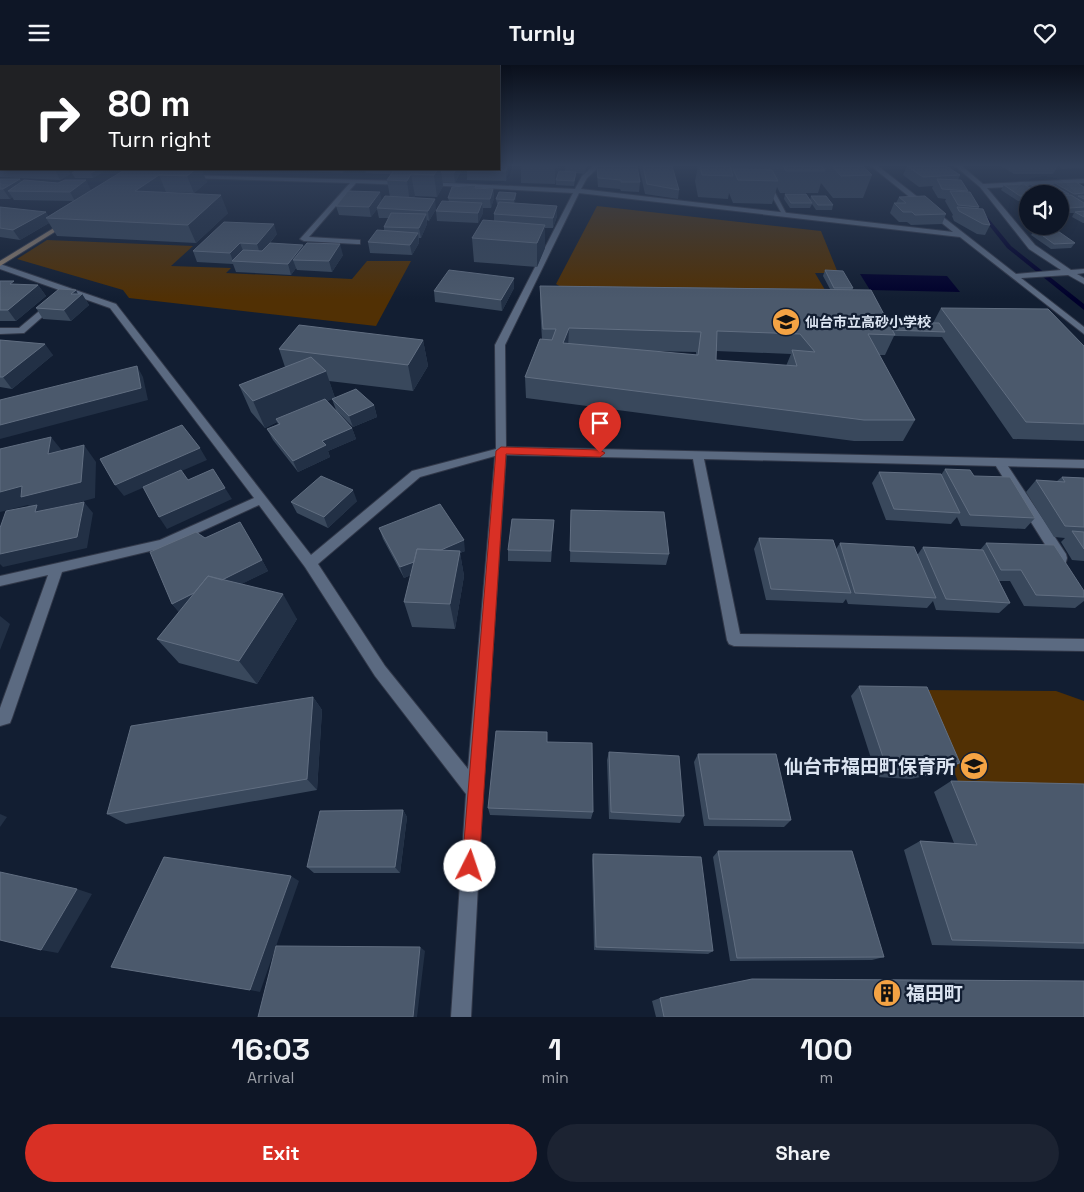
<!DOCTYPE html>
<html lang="en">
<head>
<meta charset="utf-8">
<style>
	body { margin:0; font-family:"Space Grotesk","Noto Sans JP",sans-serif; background:#1c2332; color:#f1f3f6; height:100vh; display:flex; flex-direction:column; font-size:19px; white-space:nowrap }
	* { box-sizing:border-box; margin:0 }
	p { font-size:16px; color:#9b9fa7 }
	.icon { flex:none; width:28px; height:28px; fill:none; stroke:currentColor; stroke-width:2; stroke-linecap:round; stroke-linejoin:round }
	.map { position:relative; height:952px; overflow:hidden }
	.drawer { display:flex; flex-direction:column; background:#0e1626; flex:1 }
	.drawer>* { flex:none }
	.banner { position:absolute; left:0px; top:0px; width:500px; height:105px; box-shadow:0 2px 12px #0003,0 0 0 1px #2e3543; background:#202124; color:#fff; overflow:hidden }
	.tools { position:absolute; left:1019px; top:120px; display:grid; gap:10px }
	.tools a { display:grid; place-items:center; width:50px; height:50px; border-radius:50%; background:#0e1626; box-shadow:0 2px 12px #0003,0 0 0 1px #2e3543; font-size:25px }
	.pin { position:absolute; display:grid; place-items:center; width:42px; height:42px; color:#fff; margin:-51px -21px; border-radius:50% 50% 50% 0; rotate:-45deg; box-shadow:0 0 5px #0007 }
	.pin .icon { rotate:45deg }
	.me { position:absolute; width:55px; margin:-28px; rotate:4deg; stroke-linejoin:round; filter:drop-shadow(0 0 4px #0008) }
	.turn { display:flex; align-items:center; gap:18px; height:105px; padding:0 25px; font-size:22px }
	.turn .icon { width:65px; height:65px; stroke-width:2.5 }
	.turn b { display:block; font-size:35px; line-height:42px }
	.eta { display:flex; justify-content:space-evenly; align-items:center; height:85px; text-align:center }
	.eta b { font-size:30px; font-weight:700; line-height:35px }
	.action { display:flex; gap:10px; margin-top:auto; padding:10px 25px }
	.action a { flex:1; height:58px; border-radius:30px; background:#d93025; color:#fff; font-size:20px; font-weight:700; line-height:58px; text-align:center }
	.action a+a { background:#1c2332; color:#f1f3f6 }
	header { display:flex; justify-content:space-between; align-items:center; height:65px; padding:0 25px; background:#0e1626; font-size:22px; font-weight:700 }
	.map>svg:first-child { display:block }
	.green { fill:#513004 }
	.water { fill:#00002b }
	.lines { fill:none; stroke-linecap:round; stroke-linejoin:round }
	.stream { fill:#00002b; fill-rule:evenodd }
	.lane-casing { stroke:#313849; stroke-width:2 }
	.street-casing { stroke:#313849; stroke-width:2 }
	.secondary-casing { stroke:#313849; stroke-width:2 }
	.lane { fill:#5b6a81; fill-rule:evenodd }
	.street { fill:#5b6a81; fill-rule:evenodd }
	.secondary { fill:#8a7b6c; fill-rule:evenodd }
	.wall { fill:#39485c; fill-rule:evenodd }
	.shaded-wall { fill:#223045 }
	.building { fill:#4b596c; stroke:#616e81; fill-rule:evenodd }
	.route { fill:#d93025; stroke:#8d1f18 }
	.labels { text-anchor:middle; stroke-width:4.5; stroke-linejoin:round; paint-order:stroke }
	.far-poi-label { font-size:14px; font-weight:bold; fill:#dbe4f1; stroke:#121e32; text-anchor:start }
	.near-poi-label { font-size:19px; font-weight:bold; fill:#dbe4f1; stroke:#121e32; text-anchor:end }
</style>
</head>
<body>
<header><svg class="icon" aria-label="menu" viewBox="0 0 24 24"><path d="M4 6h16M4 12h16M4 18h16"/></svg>Turnly<svg class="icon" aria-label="heart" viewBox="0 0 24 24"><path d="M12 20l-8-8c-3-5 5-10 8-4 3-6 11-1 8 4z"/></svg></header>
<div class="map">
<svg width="1084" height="952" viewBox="0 0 1084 952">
	<rect width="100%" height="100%" fill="#121e32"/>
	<path class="green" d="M597 141 821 166 838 208H815L828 230 578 232 556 219Z
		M47 175 193 181 171 201 231 203 226 208 352 214 367 196H411L376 261 129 233 123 225 17 194Z
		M921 625 1056 626 1084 636V723L959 719Z"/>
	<path class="water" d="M860 209 947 211 960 227 870 225Z"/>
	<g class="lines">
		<path class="stream" d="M980 143 1011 181 1084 239V245L1007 183 977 145Z"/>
		<defs>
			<path id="lane" d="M755 101H761L787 150 782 149Z
				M1000 394 1004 395 1066 489 1067 493 1066 497H1056L994 398Z"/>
			<path id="street" d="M593 101H600L587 113 581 124 953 167 871 101H878L1016 209 1061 205 1029 184 980 122 955 101H962L983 119 1084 114V118L987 123 1035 180 1071 205 1084 204V208L1077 209 1084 213V219L1068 210 1021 213 1084 262V269L960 172 579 128 505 280 506 382 1084 395V403L704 394 740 569 1084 574V586L734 581 729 579 727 575 693 394 506 390 483 726 471 952H451L466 729 375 611 305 502 259 440 167 482 62 507 12 653 10 658 0 661V643L48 510 0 521V511L160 475 254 433 110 243 0 204V199L116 239 311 490 412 406 496 384 495 280 573 128 428 120 426 117 575 124 582 111ZM495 391 468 704 385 601 318 499 420 412Z
				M186 110 403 116 406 118 403 120 356 118 309 172 360 175V179H357L304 176 300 174 350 118 188 113Z
				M50 237 57 239 24 268 0 269V263H19Z"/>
			<path id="secondary" d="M67 155 69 156V158L0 201V196Z"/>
		</defs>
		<use href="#lane" class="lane-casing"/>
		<use href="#street" class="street-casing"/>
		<use href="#secondary" class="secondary-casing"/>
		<use href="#lane" class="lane"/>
		<use href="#street" class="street"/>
		<use href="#secondary" class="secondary"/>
	</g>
	<path class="wall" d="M0 101 67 104 70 109 60 115 0 112Z
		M499 101H507L508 107 506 116 467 115V104H499Z
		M521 101H560L555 119 521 118Z
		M565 101H587L585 109 576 108 574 121 556 120V115L565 106Z
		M597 101 640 117 639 127 621 126 620 124 598 122 597 110Z
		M639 101H672L679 125 678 134 645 129Z
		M698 101H863L872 110 863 133H833L821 118 818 128H780L777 122 772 139 733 138 729 128 728 134 698 132 695 116Z
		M907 101 960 110 958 115 968 126 967 127 979 142 978 144 990 160 985 170 977 169 954 156 952 151 953 150 945 136 946 134 938 133 932 123 933 121 919 122 903 110Z
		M1001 101H1084V103L1062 104 1058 101 1053 109H1014Z
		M126 104H201L207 117 194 128 166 127 228 148 196 178 57 171 49 158 20 175 0 172V142L49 151 73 136 14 135 12 132 10 134H0V114H20L22 117 91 125 87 128Z
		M247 104H272L247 105Z
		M308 104H347L343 108 308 106Z
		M365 104H462L455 118 443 117V121L437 132 415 131 414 133 436 144 429 156 427 155V159L421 173H419V178L412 190 370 188 368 177 384 166V162L389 153H379L377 144 371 152 339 150 336 141 382 136 390 132 387 115 391 109 366 108Z
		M103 107 93 113H75L72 108Z
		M1055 118 1084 122V158H1083L1072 152 1074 148H1066L1061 145 1060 146V129H1028V142L1020 137 1021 136H1018L1001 125 1004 120 1029 122 1030 119 1054 120Z
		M477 123 493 124 494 133 491 143H483V148L478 158 437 156 436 146 449 136 448 133Z
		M516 128V133L514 138 557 151 553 163H545V183L537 202 474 197 472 173 494 156V149L498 139H497L496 134Z
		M785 129 810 135 811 131 833 140 832 145H816L812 139 810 143H790L784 134Z
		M899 132 946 149 942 159 911 160 907 157H899L890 148 894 138H896Z
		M1035 165 1075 178 1071 183 1051 184 1031 170Z
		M277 169 270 178 304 181 343 190 332 207 297 205 296 203 291 210 236 207 233 199 197 197 193 186Z
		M825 205 853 223 852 225 888 257 933 258 941 243 1084 281V376L1013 374 942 272 894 271 885 290H879L915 355 903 376H854L526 333 525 312 542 275 540 241V221L830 224 823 211ZM651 286 696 287V290ZM716 286 791 289 786 301 716 295Z
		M0 216 16 220H38L46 231 16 256H0Z
		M514 223 502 246 435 237 434 226Z
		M82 229 89 240 71 256 43 254 36 243Z
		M0 275 53 290 12 324 0 322Z
		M423 275 428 301 413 326 329 316 335 333 374 340 377 352 353 362 338 347 352 363 356 374 328 386 330 392 298 407 273 375 267 364 278 359 277 357 265 363 251 347 239 320 285 302 279 284ZM332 334 336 345 327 336Z
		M945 404 974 411 1035 453 1025 464 961 461 957 452 951 459 886 455 872 418 879 407 941 410Z
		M1062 412 1084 413V496L1072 495 1061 477 1065 473 1054 472 1026 427 1036 415 1057 416Z
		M357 436 328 463 297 448 291 437Z
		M571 445 669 489 666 500 570 497Z
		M554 455 551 497 508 496V485Z
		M379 463 465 486 460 488 464 511 455 564 412 562 404 537 411 510 404 513 383 474Z
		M205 473 262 495 268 506 241 519 297 554 257 619 179 598 157 574 179 547 172 539Z
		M759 473 836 484 840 478 918 489 923 482 980 485 986 478 1084 526V536L1075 543 1024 541 1010 516H999L1010 538 999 548 936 545 933 536 927 543 848 539 846 534 843 538 766 535 754 484Z
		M859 621 960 698 948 706 911 714 877 712 851 631Z
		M313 632 322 645 317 725 126 759 107 749Z
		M547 677 593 747 591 754 490 750 488 743Z
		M609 687 684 751 680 758 609 754 607 695Z
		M698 689 791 755 784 762 704 761 694 697Z
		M951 716 1084 719V884L932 880 904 785 920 776 954 778 934 727Z
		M403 745 407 752 400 808H314L307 802Z
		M718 786 884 892 872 895 730 896 713 792Z
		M593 789 713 886 708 889 594 885 592 795Z
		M660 933 1084 952H656L652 936Z"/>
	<path class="shaded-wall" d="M507 101 508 107 506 116V106Z
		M555 101H560L555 119Z
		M58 104H67L70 109 60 115 55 105Z
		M98 104H101L103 107 93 113 91 108Z
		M196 104H201L207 117 194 128 187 111Z
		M342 104H347L343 108Z
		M438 104H441L443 121 437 132 434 110Z
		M456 104H462L455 118 454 108Z
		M411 109 415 131 410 138 407 116Z
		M159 110 166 127 143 143 135 126Z
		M20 114 26 124 8 126 12 132 10 134 3 124Z
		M86 115 91 125 75 136 70 127Z
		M493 124 494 133 491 143 490 134Z
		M380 127 382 137 377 143V144L371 152 369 142Z
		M516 128V133L514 140V135Z
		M221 130 228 148 196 178 188 160Z
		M435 134 436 144 429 156 428 146Z
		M482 138 483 148 478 158V148Z
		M557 141V151L553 163V153Z
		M46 147 50 153H46L49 158 20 175 13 165Z
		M426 149 427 159 421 173 419 163Z
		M274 159 277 169 260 189 257 179Z
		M545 160V183L537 202V178Z
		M418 168 419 178 412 190 410 180Z
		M240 178 244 188 233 196 230 188Z
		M340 179 343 190 332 207 329 196Z
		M303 180 306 190 293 195 296 203 291 210 288 199Z
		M514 213V223L502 246 501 235Z
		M38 220 46 231 16 256 8 245Z
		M76 225 79 231 82 229 89 240 71 256 64 245 71 229Z
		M569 263 568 283 563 278Z
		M423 275 428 301 413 326 408 300Z
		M45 279 53 290 12 324 3 312Z
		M137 301 143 312 148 335 0 374V360Z
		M326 306 335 333 278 357 276 354 277 357 265 363 253 336Z
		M374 340 377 352 353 362 349 351Z
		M352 363 356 374 328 386 330 392 298 407 293 396 322 376Z
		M51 372 64 388 48 389Z
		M84 380 96 397 95 433 43 447 45 458 28 440 0 447V427Z
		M200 383 207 395 124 431 115 420Z
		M225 423 232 434 167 464 159 452Z
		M353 425 357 436 328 463 324 452Z
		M84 437 93 448 87 483 3 502 0 499V489Z
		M464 475 465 486 460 488 464 511 455 564 450 539 459 489 404 513 400 502Z
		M262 495 268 506 181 549 172 539Z
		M283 529 297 554 257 619 239 596Z
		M0 551 10 559 0 585Z
		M313 632 322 645 317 725 307 714Z
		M403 745 407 752 400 808 395 802Z
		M0 749 7 752 0 762Z
		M291 811 299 816 260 927 250 925Z
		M77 824 92 829 58 888 41 885Z
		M420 882 425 886 417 952H413Z"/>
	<path class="building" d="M499 101H507L506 106H467V104H499Z
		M597 101H637L640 117H621V115L598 113Z
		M643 101H672L679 125 647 119Z
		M700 101H730L733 111 702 110Z
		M783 101H821L825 106H786Z
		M832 101H863L872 110 841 111Z
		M907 101H946L960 110 923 112Z
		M10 104H58L55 105Z
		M79 104H98L91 108H72Z
		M126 104H196L187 111 159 110 135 126 221 130 188 160 46 153Z
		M395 104H438L434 110 411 109 407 116 387 115Z
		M441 104H456L454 108H442Z
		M733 104 772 105 778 116 738 115Z
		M559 106 576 107 574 116 556 115Z
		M0 114H20L3 124H0Z
		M937 114 961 115 968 126 942 124Z
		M24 115 58 118 65 115H86L70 127 8 126Z
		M1076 117 1084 122V128L1074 129 1055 118Z
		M1024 119 1039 129H1028V131H1020L1004 120Z
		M1030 119H1051L1069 129H1046Z
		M476 120 475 123 493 124 490 134 448 133 452 122Z
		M348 126 380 127 369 142 336 141Z
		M950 126 970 127 979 142 958 140Z
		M499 127 516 128 514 135 496 134Z
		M785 129H806L812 138H791Z
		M1071 130 1084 138V142L1069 143 1060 137V131Z
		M385 131 435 134 428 146 377 143Z
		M811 131H826L833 140H818Z
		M925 131 946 149 915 150 912 147H903L894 138H906L899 132Z
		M1078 131H1084V134Z
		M1023 132H1028V136Z
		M442 136 482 138 478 148 436 146Z
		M499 137 557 141 553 153 494 149Z
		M0 142 46 147 13 165 0 163Z
		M957 142 983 144 990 160 983 159 959 146Z
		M1084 146V152L1075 147Z
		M391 148 426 149 419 163 384 162Z
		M483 155 545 160 537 178 472 173Z
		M224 157 274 159 257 179 240 178 230 188 193 186Z
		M1055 164 1075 178 1054 179 1035 165Z
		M377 165 418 168 410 180 368 177Z
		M270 178 303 180 288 199 232 196 243 185 262 186Z
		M307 178 340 179 329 196 293 195Z
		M449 205 514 213 501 235 434 226Z
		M825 205 843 206 853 223H834Z
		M0 216H14L10 219 38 220 8 245H0Z
		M540 221 871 225 895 270 868 269 915 355H864L525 312 540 274 552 275 556 264H543ZM569 263 701 267 698 290 563 278ZM717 266 800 269 815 287 792 285 797 301 716 295Z
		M59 224 76 225 71 229H82L64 245 36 243Z
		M941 243 1048 244 1084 281V359L1026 357Z
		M888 257 939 258 945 267 892 265Z
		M299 260 423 275 408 300 279 284Z
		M0 275 45 279 3 312H0Z
		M311 292 326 306 253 336 239 320Z
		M137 301 141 323 0 360V335Z
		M356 324 374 340 349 351 332 334Z
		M325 334 352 363 322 376 326 380 293 396 267 364 280 359 276 354Z
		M182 360 200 383 115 420 100 394Z
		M51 372 48 389 84 380 81 417 21 432 22 421 0 427V384Z
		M213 404 225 423 159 452 143 422 181 405 188 415Z
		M945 404 970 405 974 411 1010 412 1035 453 970 450Z
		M879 407 941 409 960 448 894 444Z
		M321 411 353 425 324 452 291 437Z
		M1062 412 1084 413V462L1065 461 1036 415 1065 417Z
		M84 437 77 472 0 489V463L6 446 37 440 35 447Z
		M440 439 464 475 441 485 417 484 414 497 400 502 379 463Z
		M571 445 664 447 669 489 570 486Z
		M512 454 554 455 551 486 508 485Z
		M240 457 262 495 222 515 208 511 194 528 172 539 150 487 196 467 205 473Z
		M1072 466 1084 467V484Z
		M759 473 833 475 851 528 771 524Z
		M840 478 914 482 936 533 855 528Z
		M986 478 1054 480 1084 526V532L1036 530 1021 505H1001Z
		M923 482 983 485 1010 538 946 534Z
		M417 484 460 486 450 539 404 537Z
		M208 511 283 529 239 596 157 574Z
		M859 621 927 622 960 698 922 706 887 704Z
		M313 632 307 714 107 749 131 661Z
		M496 666 547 667V677L592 678 593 747 488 743Z
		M609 687 679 691 684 751 611 747Z
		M698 689H776L791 755 709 754Z
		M951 716 1084 719V878L952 875 920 776 977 780Z
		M403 745 395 802H307L320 746Z
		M718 786H852L884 892 737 893Z
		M593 789 701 792 713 886 596 882Z
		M164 792 291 811 250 925 111 902Z
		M0 807 77 824 41 885 0 875Z
		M276 881 420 882 413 952H258Z
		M752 914 1084 916V952H664L660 933Z"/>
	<linearGradient id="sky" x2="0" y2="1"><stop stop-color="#0a101c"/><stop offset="0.43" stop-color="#33415a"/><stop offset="1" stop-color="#33415a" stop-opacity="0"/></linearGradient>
	<rect width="1084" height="234" fill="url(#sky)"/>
	<path class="route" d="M501 382 600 385 605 388 600 392 506 389 479 801 476 807 470 810 464 807 462 801 496 386Z"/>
	<defs>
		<symbol id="school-disc" viewBox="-11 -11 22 22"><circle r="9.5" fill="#f4a344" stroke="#121e32"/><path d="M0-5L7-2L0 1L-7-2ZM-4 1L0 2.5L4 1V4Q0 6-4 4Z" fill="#111"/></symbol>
		<symbol id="building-disc" viewBox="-11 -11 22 22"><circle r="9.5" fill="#f4a344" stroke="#121e32"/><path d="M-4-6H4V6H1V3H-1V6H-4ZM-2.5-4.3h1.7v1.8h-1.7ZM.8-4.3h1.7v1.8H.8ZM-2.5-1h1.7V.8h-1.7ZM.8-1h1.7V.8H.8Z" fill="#111"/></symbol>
	</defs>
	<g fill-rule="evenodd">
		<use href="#school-disc" x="770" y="241" width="32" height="32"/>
		<use href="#school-disc" x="958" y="685" width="32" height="32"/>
		<use href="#building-disc" x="871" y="912" width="32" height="32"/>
	</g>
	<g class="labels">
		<g class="far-poi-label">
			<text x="805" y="262">仙台市立高砂小学校</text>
		</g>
		<g class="near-poi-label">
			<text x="955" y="708">仙台市福田町保育所</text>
			<text x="906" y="935" text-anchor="start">福田町</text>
		</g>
	</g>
</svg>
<div class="tools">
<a><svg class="icon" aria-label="sound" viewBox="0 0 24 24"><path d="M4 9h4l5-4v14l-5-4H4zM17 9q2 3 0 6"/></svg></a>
</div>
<div class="pin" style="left:600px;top:388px;background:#d93025"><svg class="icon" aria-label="arrive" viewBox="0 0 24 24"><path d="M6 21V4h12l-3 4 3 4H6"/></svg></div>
<svg class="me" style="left:470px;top:801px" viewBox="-20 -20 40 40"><circle r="19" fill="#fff"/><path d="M0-13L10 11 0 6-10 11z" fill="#d93025"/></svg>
<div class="banner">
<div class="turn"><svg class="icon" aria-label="right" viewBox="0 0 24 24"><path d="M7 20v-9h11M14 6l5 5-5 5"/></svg><div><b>80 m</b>Turn right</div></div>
</div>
</div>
<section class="drawer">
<div class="eta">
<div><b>16:03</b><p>Arrival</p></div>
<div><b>1</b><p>min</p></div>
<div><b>100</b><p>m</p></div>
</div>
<div class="action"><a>Exit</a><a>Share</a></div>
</section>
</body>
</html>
